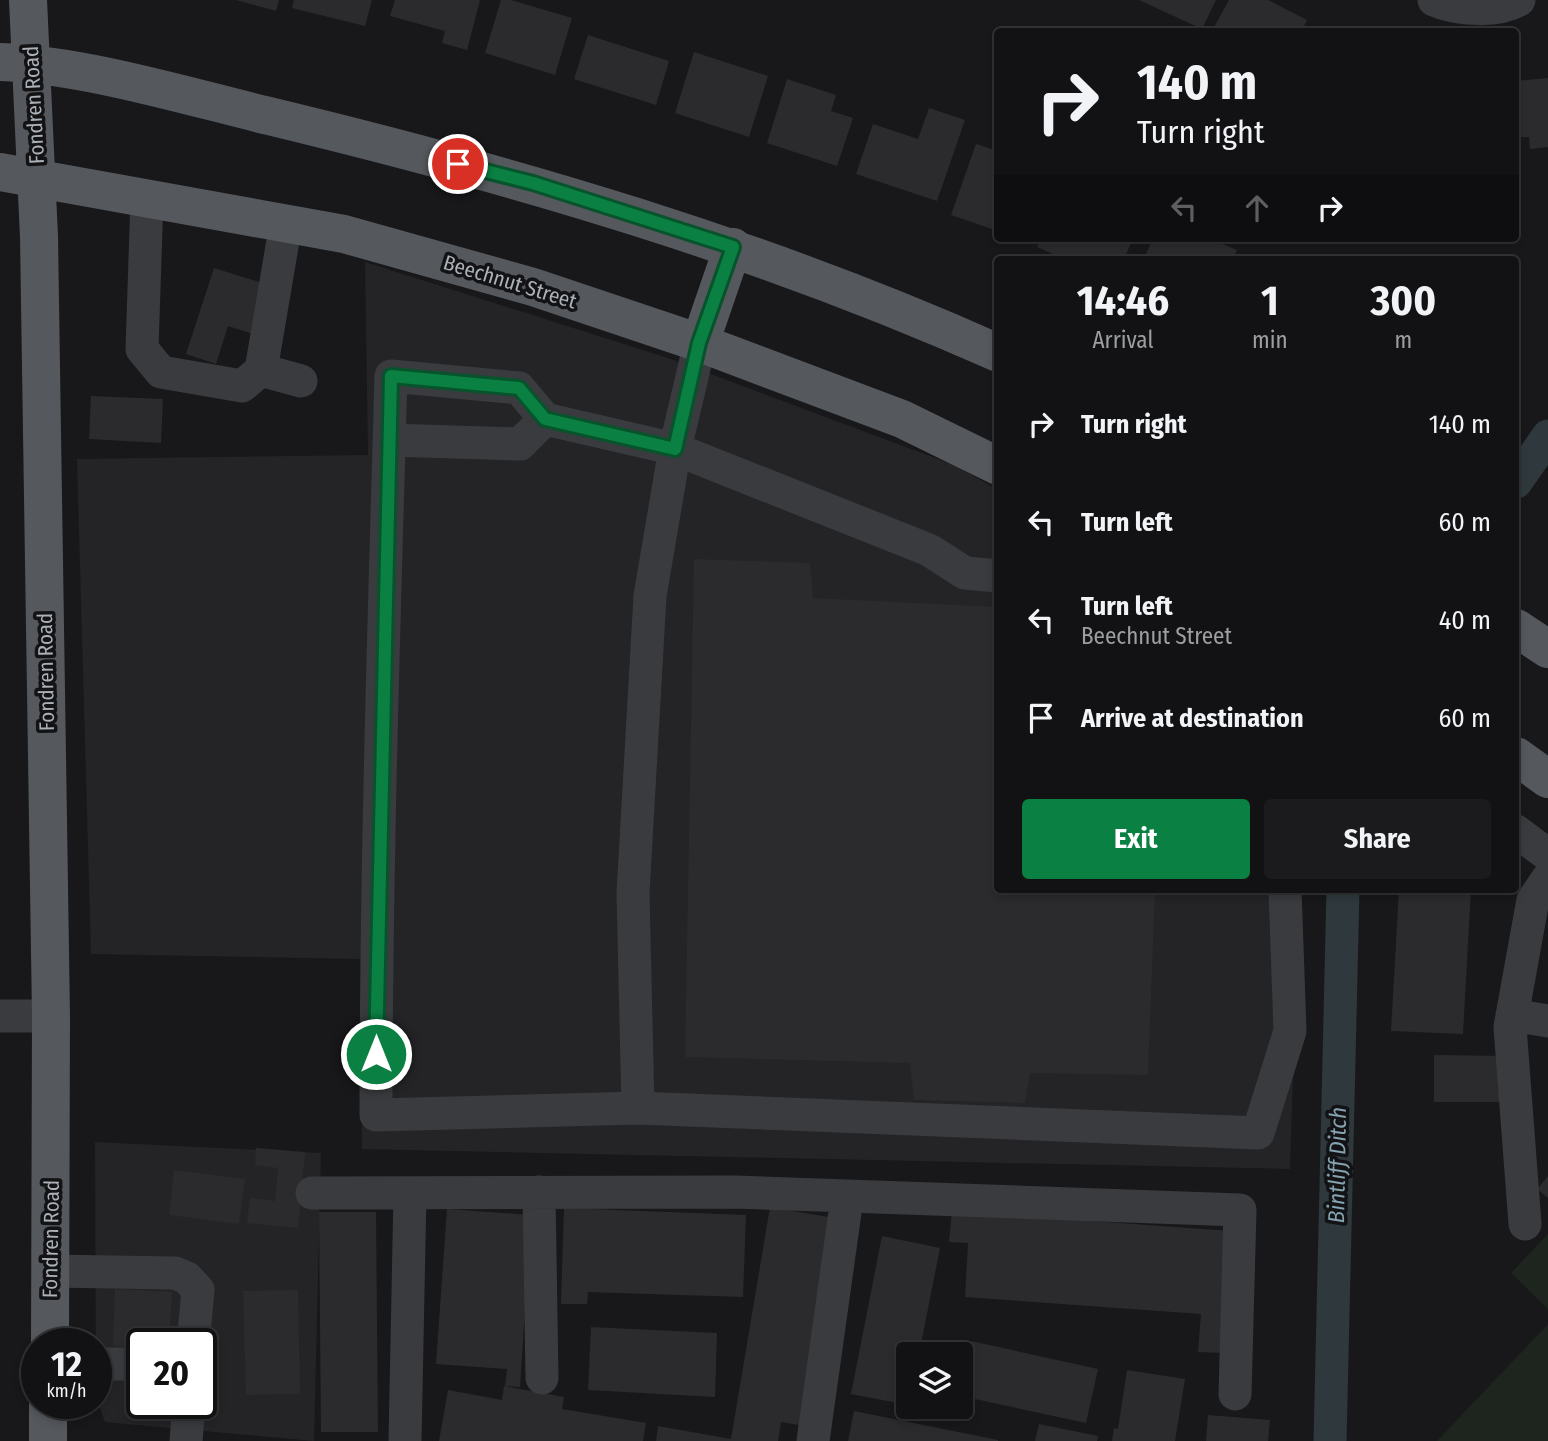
<!DOCTYPE html>
<html lang="en">
<head>
<meta charset="utf-8">
<style>
	body { margin:0; font-family:"Fira Sans Condensed",sans-serif; background:#1b1b1d; color:#f1f3f6; height:100vh; display:flex; flex-direction:column; font-size:26px; white-space:nowrap }
	* { box-sizing:border-box; margin:0 }
	p { font-size:23px; color:#9c9ea0 }
	.icon { flex:none; width:38px; height:38px; fill:none; stroke:currentColor; stroke-width:2; stroke-linecap:round; stroke-linejoin:round }
	.map { position:relative; flex:1; overflow:hidden }
	.side { position:absolute; left:994px; top:256px; width:525px; height:637px; display:flex; flex-direction:column; background:#121214; border-radius:7px; box-shadow:0 4px 10px #0003,0 0 0 2px #313234 }
	.side>* { flex:none }
	.top-card { position:absolute; left:994px; top:28px; width:525px; height:214px; border-radius:7px; box-shadow:0 4px 10px #0003,0 0 0 2px #313234; background:#121214; color:#f1f3f6; overflow:hidden }
	.fabs { position:absolute; left:896px; top:1342px; display:grid; gap:14px }
	.fabs a { display:grid; place-items:center; width:77px; height:77px; border-radius:7px; background:#121214; box-shadow:0 4px 10px #0003,0 0 0 2px #313234; font-size:35px }
	.speed { position:absolute; left:21px; top:1328px; display:flex; gap:14px; font-size:35px; font-weight:700; text-align:center }
	.speed>* { display:grid; place-content:center; width:91px; height:91px; border-radius:50%; background:#121214; box-shadow:0 4px 10px #0003,0 0 0 2px #313234; line-height:1 }
	.speed small { font-size:18px; font-weight:400 }
	.speed .limit { border:4px solid #111; border-radius:10px; background:#fff; color:#111 }
	.pin { position:absolute; display:grid; place-items:center; width:60px; height:60px; color:#fff; margin:-30px; border:4px solid #fff; border-radius:50%; box-shadow:0 2px 7px #0007 }
	.me { position:absolute; width:77px; margin:-38px; rotate:0deg; stroke-linejoin:round; filter:drop-shadow(0 0 5px #0008) }
	.turn { display:flex; align-items:center; gap:24px; height:147px; padding:0 28px; font-size:32px }
	.turn .icon { width:91px; height:91px; stroke-width:2.5 }
	.turn b { display:block; font-size:49px; line-height:60px }
	.lanes { display:flex; align-items:center; height:66px; padding:0 28px; background:#0003; justify-content:center; gap:35px; direction:ltr }
	.lanes .off { opacity:.35 }
	.eta { display:flex; justify-content:space-evenly; align-items:center; height:119px; text-align:center }
	.eta b { font-size:42px; font-weight:700; line-height:49px }
	.primary-button { display:flex; gap:14px; margin-top:auto; padding:14px 28px }
	.primary-button a { flex:1; height:80px; border-radius:7px; background:#0b8043; color:#fff; font-size:28px; font-weight:700; line-height:80px; text-align:center }
	.primary-button a+a { background:#1b1b1d; color:#f1f3f6 }
	ul { padding:0; list-style:none }
	li { display:flex; align-items:center; gap:21px; height:98px; padding:0 28px }
	li div { flex:1 }
	li b { display:block; font-size:26px }
	li em { font-style:normal }
	.map>svg:first-child { display:block }
	.built { fill:#242427; fill-rule:evenodd }
	.pitch { fill:#1e241e }
	.lines { fill:none; stroke-linecap:round; stroke-linejoin:round }
	.canal { stroke:#2f393d; stroke-width:33 }
	.building { fill:#2b2b2d }
	.minor { stroke:#393b3e; stroke-width:33 }
	.major { stroke:#55585d; stroke-width:38 }
	.route-casing { stroke:#07532c; stroke-width:18 }
	.route { stroke:#0b8043; stroke-width:12 }
	.labels { text-anchor:middle; stroke-width:7; stroke-linejoin:round; paint-order:stroke }
	.street-label { font-size:21px; fill:#abb1b8; stroke:#131315 }
	.water-label { font-size:23px; font-style:italic; fill:#85a3b0; stroke:#131315 }
</style>
</head>
<body>
<div class="map">
<svg width="1548" height="1441" viewBox="0 0 1548 1441">
	<rect width="100%" height="100%" fill="#18181a"/>
	<path class="built" d="M365 262 668 358 954 465 997 489 998 889H1299L1290 1169 362 1149 361 959 91 954 77 459 368 455Z
		M95 1142 321 1153 314 1441 105 1422 96 1397ZM142 1344H201V1404H142Z"/>
	<path class="pitch" d="M1548 1234V1309L1511 1273Z
		M1548 1324V1441H1437Z"/>
	<g class="lines">
		<path class="canal" d="M1516 482 1548 436
			M1330 1441 1343 889"/>
	</g>
	<path class="building" d="M236 0H279L276 11Z
		M294 0H372L365 26 292 8Z
		M395 0H480L467 50 442 43 445 31 390 16Z
		M501 0H511L572 18 555 75 485 53Z
		M1139 0H1216L1202 29Z
		M1229 0H1268L1307 20 1301 32H1219L1213 29Z
		M588 35 669 61 656 105 574 79Z
		M694 52 768 76 749 137 675 113Z
		M1548 78V147L1530 149 1529 137H1516V81Z
		M787 79 836 95 831 111 853 118 837 166 767 143Z
		M929 108 965 120 937 201 856 174 873 124 918 139Z
		M976 144 998 151V231L951 215Z
		M1041 238H1126L1132 241 1124 259H1064L1037 247Z
		M1153 238 1175 241 1176 238H1209L1237 250 1233 259H1144Z
		M214 268 269 285 253 334 228 326 216 364 186 354Z
		M91 396 163 399 161 443 89 439Z
		M694 559 810 563 813 598 998 607V889H1155L1148 1075 1030 1073 1025 1103 914 1100 910 1063 685 1057Z
		M1399 889H1471L1463 1034 1391 1031Z
		M1434 1055 1507 1056 1506 1102H1434Z
		M256 1148 305 1152 298 1228 247 1223 250 1198 275 1201 278 1168 255 1165Z
		M174 1170 245 1179 239 1224 169 1215Z
		M1548 1176V1198L1537 1189Z
		M770 1207 834 1218 799 1425 781 1422 778 1441H656L658 1426 731 1439Z
		M564 1208 746 1215 743 1297 588 1292 587 1304H561Z
		M447 1209 531 1215 520 1387 505 1386 507 1369 436 1364Z
		M952 1211 1230 1231 1222 1353 1198 1352 1201 1314 965 1297 968 1243 949 1242Z
		M319 1212H376L378 1432H321Z
		M882 1236 940 1248 919 1354H908V1405L851 1394Z
		M115 1289 172 1292 169 1344H142V1348L113 1346Z
		M298 1290 300 1394 246 1395 243 1291Z
		M591 1327 717 1333 715 1397 588 1390Z
		M971 1341 1098 1369 1086 1423 961 1396Z
		M945 1344 966 1349 962 1367 961 1354H942Z
		M1127 1370 1185 1379 1175 1441H1112L1114 1428 1118 1429Z
		M504 1386 564 1397 562 1409 646 1423 643 1441H439L448 1390 502 1400Z
		M854 1411 998 1440V1441H848Z
		M1208 1415 1270 1420 1268 1441H1206Z
		M1039 1424 1098 1436 1097 1441H1035Z"/>
	<g class="lines">
		<path class="minor" d="M1434 0C1457 10 1497 13 1519 0
			M147 198 142 349 161 372 242 386 261 370 286 223
			M261 370 301 381
			M545 419 675 449 929 550 965 573 998 576
			M390 440 520 444 545 419 519 388 391 376C384 622 376 869 376 1115L638 1108 1258 1133 1290 1031 1285 889
			M1516 831 1548 855
			M1512 1015 1548 1021
			M0 1016H51
			M638 1108 633 893 650 596 675 449 700 343
			M539 1192 542 1378
			M312 1193 735 1192 1240 1210 1235 1394
			M1525 1224 1510 1027 1533 900 1548 878
			M51 1271 175 1273 187 1278 198 1290 193 1344
			M96 1364H142
			M186 1441 189 1404
			M405 1441 410 1193
			M813 1441 847 1198"/>
		<path class="major" d="M28 0 39 237 51 1016 50 1344
			M0 62C84 65 186 96 269 116 518 176 763 248 998 353
			M0 172 344 234 533 287 700 343 902 419 998 466
			M700 343 733 247
			M1516 628 1548 649
			M1516 756 1548 779
			M48 1441V1404"/>
	</g>
	<g class="lines">
		<defs>
			<path id="route" d="M376 1054 391 376 519 388 545 419 675 449 699 343 733 247 533 183 458 164"/>
		</defs>
		<use href="#route" class="route-casing"/>
		<use href="#route" class="route"/>
	</g>
	<g class="labels">
		<g class="street-label">
			<text transform="translate(34 105) rotate(-93)" y="7">Fondren Road</text>
			<text transform="translate(510 282) rotate(17)" y="7">Beechnut Street</text>
			<text transform="translate(46 672) rotate(-91)" y="7">Fondren Road</text>
			<text transform="translate(51 1239) rotate(-89)" y="7">Fondren Road</text>
		</g>
		<g class="water-label">
			<text transform="translate(1337 1165) rotate(-89)" y="8">Bintliff Ditch</text>
		</g>
	</g>
</svg>
<div class="fabs">
<a><svg class="icon" aria-label="layers" viewBox="0 0 24 24"><path d="M12 4l9 5-9 5-9-5zM3 14l9 5 9-5"/></svg></a>
</div>
<div class="speed"><div>12<small>km/h</small></div><div class="limit">20</div></div>
<div class="pin" style="left:458px;top:164px;background:#d93025"><svg class="icon" aria-label="arrive" viewBox="0 0 24 24"><path d="M6 21V4h12l-3 4 3 4H6"/></svg></div>
<svg class="me" style="left:376px;top:1054px" viewBox="-20 -20 40 40"><circle r="17" fill="#0b8043" stroke="#fff" stroke-width="3"/><path d="M0-11L8 9 0 5-8 9z" fill="#fff"/></svg>
<div class="top-card">
<div class="turn"><svg class="icon" aria-label="right" viewBox="0 0 24 24"><path d="M7 20v-9h11M14 6l5 5-5 5"/></svg><div><b>140 m</b>Turn right</div></div>
<div class="lanes"><svg class="icon off" aria-label="left" viewBox="0 0 24 24"><path d="M17 20v-9H6M10 6l-5 5 5 5"/></svg><svg class="icon off" aria-label="ahead" viewBox="0 0 24 24"><path d="M12 20V5M6 11l6-6 6 6"/></svg><svg class="icon" aria-label="right" viewBox="0 0 24 24"><path d="M7 20v-9h11M14 6l5 5-5 5"/></svg></div>
</div>
<section class="side">
<div class="eta">
<div><b>14:46</b><p>Arrival</p></div>
<div><b>1</b><p>min</p></div>
<div><b>300</b><p>m</p></div>
</div>
<ul>
<li><svg class="icon" aria-label="right" viewBox="0 0 24 24"><path d="M7 20v-9h11M14 6l5 5-5 5"/></svg><div><b>Turn right</b></div><em>140 m</em></li>
<li><svg class="icon" aria-label="left" viewBox="0 0 24 24"><path d="M17 20v-9H6M10 6l-5 5 5 5"/></svg><div><b>Turn left</b></div><em>60 m</em></li>
<li><svg class="icon" aria-label="left" viewBox="0 0 24 24"><path d="M17 20v-9H6M10 6l-5 5 5 5"/></svg><div><b>Turn left</b><p>Beechnut Street</p></div><em>40 m</em></li>
<li><svg class="icon" aria-label="arrive" viewBox="0 0 24 24"><path d="M6 21V4h12l-3 4 3 4H6"/></svg><div><b>Arrive at destination</b></div><em>60 m</em></li>
</ul>
<div class="primary-button"><a>Exit</a><a>Share</a></div>
</section>
</div>
</body>
</html>
